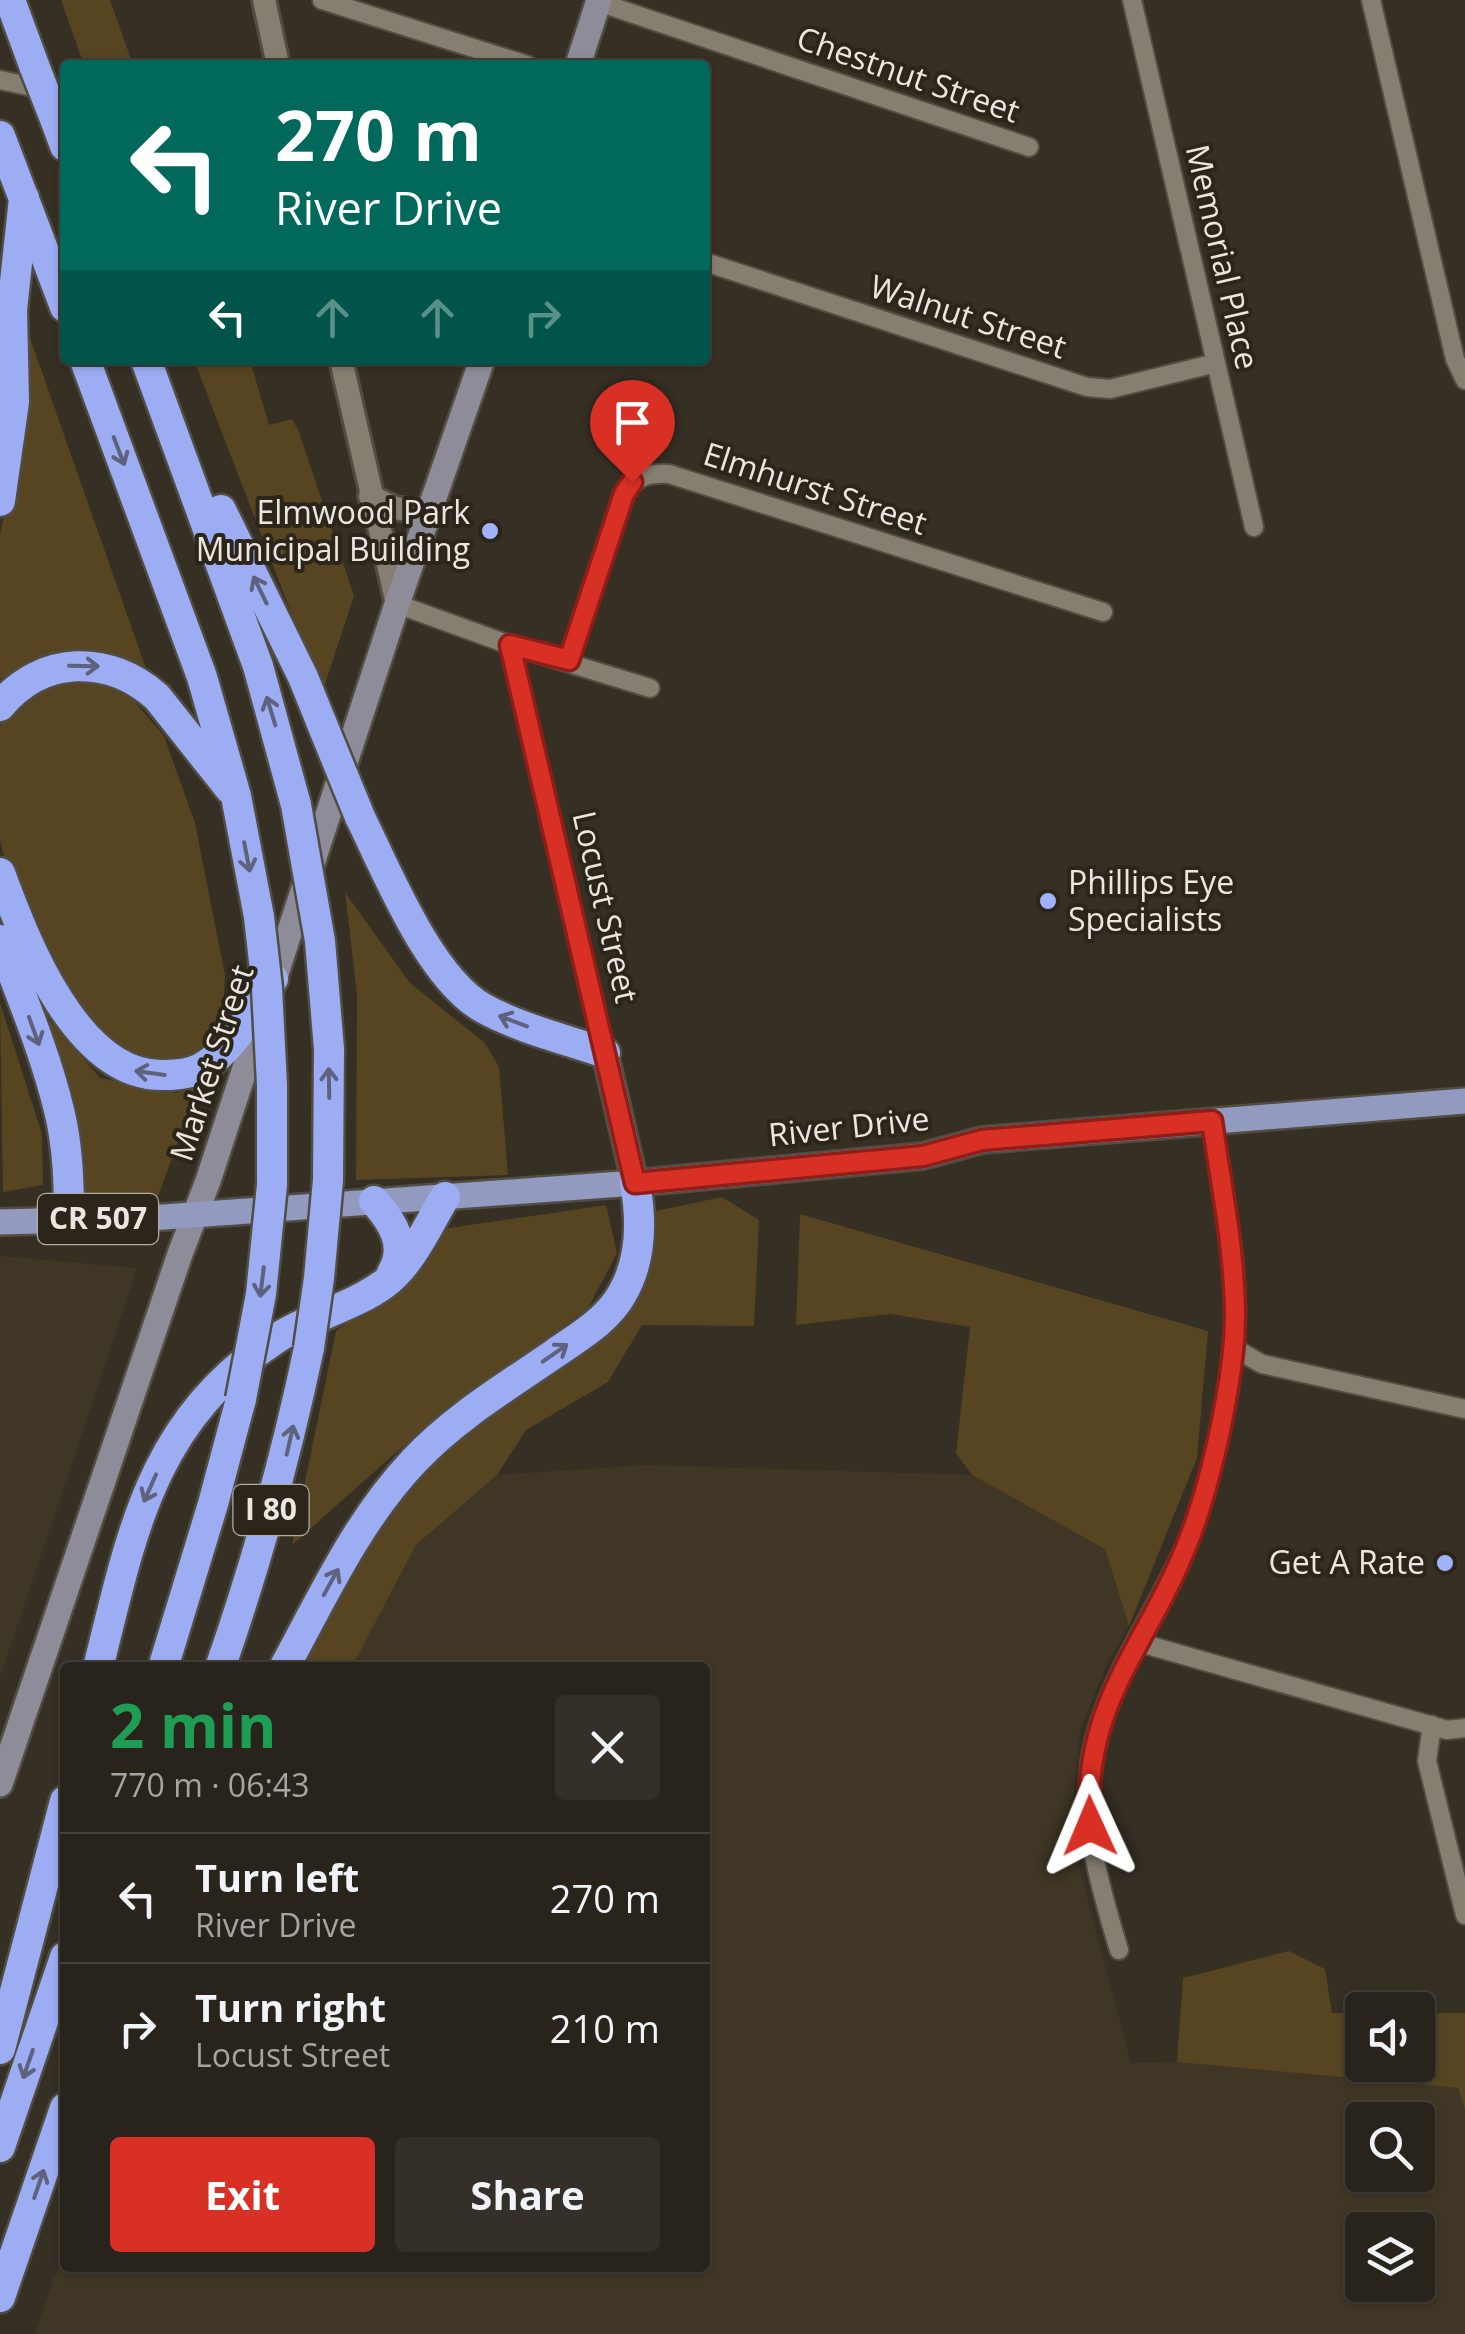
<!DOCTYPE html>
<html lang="en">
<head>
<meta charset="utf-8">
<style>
	body { margin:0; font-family:"Open Sans",sans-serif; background:#342f28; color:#f1f3f6; height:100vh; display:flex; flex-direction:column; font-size:38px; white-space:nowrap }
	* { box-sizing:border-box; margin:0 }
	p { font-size:32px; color:#a5a4a3 }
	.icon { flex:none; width:55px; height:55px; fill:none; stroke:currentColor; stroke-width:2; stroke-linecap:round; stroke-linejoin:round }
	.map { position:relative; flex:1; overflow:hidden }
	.side { position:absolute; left:60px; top:1662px; width:650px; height:610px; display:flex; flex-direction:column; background:#28231b; border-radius:10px; box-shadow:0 2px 8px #0004,0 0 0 2px #44403a }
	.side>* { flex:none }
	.hud { position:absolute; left:60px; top:60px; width:650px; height:305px; border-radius:10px; box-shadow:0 2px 8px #0004,0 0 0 2px #44403a; background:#00695c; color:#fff; overflow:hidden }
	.tools { position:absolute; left:1345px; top:1992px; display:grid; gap:20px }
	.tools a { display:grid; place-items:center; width:90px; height:90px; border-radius:10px; background:#28231b; box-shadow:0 2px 8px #0004,0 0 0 2px #44403a; font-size:50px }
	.pin { position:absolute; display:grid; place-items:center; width:85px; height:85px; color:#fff; margin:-102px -42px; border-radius:50% 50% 50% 0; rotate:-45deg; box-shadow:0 0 10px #0007 }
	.pin .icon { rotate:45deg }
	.me { position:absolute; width:110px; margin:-55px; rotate:359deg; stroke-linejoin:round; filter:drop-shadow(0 0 8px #0008) }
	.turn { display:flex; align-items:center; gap:35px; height:210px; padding:0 50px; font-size:45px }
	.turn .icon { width:130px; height:130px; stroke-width:2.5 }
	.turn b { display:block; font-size:70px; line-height:85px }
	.lanes { display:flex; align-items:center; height:95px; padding:0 50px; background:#0003; justify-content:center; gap:50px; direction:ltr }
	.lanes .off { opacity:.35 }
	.round { display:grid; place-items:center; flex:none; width:105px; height:105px; border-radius:10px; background:#342f28 }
	.head { display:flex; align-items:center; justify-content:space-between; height:170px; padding:0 50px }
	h1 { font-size:60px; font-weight:700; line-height:75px; color:#1e9e55 }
	.action { display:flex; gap:20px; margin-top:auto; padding:20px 50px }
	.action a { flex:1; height:115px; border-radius:10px; background:#d93025; color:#fff; font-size:40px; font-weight:700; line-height:115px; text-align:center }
	.action a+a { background:#342f28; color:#f1f3f6 }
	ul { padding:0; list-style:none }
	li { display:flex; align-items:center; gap:30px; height:130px; padding:0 50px; border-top:2px solid #44403a }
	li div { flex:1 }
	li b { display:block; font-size:38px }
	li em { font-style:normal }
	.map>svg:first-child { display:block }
	.built { fill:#3f3625; fill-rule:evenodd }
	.green { fill:#574522 }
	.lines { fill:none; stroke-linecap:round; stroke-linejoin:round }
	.minor-casing { stroke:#524d43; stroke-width:22 }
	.tertiary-casing { stroke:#524d43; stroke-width:28 }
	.secondary-casing { stroke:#524d43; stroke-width:30 }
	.primary-casing { stroke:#524d43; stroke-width:30 }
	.motorway-casing { stroke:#524d43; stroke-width:35 }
	.minor { stroke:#867e71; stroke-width:18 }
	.tertiary { stroke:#867e71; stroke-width:22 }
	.secondary { stroke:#8d8c98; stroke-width:25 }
	.primary { stroke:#939ac0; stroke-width:25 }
	.motorway { stroke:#9cadf4; stroke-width:30 }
	.motorway-bridge-casing { stroke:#524d43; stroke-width:35; stroke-linecap:butt }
	.motorway-bridge { stroke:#9cadf4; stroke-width:30 }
	.oneway { stroke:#5e627c }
	.route-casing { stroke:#8d1f18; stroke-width:25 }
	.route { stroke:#d93025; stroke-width:18 }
	.poi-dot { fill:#a1b2fd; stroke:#2b251a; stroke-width:4 }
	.labels { text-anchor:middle; stroke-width:8; stroke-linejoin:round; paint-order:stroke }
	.shield { fill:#2b251a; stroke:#b1ada5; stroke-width:2.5 }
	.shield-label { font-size:30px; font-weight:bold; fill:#ebe7e0 }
	.street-label { font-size:32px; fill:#ebe7e0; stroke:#2b251a }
	.poi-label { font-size:32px; fill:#ebe7e0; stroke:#2b251a; text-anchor:end }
</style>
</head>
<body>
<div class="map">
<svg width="1465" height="2334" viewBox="0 0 1465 2334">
	<rect width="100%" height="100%" fill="#352f24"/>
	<path class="built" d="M0 1256 137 1268 0 1678Z
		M645 1465 972 1475 1105 1549 1129 1626 1107 1664 1080 1730 1074 1787V1848L1131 2063 1177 2062 1458 2088 1465 2110V2334H35L65 2247V2268H705V1668L352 1667 416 1545 497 1475ZM1362 2120H1418V2175H1362ZM1362 2230H1418V2285H1362Z"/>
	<path class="green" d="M61 0H110L133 65H84Z
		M29 335 149 677 125 660 68 653 0 679V535L18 449Z
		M194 360H250L269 425 292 419 299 432 354 596 322 693Z
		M74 676 128 694 164 736 195 823 225 975 222 1032 194 1057 148 1061 103 1035 47 956 7 868 0 840V724L22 693Z
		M345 892 410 983 485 1043 499 1067 508 1175 356 1180 357 995Z
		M0 1003 42 1134 43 1185 3 1192Z
		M38 1007 100 1078 176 1093 199 1085 158 1196 82 1193Z
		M722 1197 759 1220 754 1326 642 1325 608 1382 526 1430 497 1475 416 1545 352 1667 293 1668 403 1484 636 1287 656 1211Z
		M606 1205 617 1253 588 1308 419 1432 292 1545 336 1331 381 1298 436 1230Z
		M800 1214 1208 1331 1197 1458 1129 1626 1105 1549 972 1475 956 1453 970 1327 890 1314 796 1325Z
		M1289 1951 1325 1969 1332 2013H1362V2065H1418V2013H1465V2110L1458 2088 1177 2062 1183 1978Z"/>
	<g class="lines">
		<defs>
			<path id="minor" d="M322 0 527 65
				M1132 0 1254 527
				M1371 0 1455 359 1465 380
				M598 2 1029 147
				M0 80 65 94
				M705 262 1087 387 1110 389 1216 363
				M397 604 510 645 650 688
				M510 645 605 1053
				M569 661 624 494C636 476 648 473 669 474L1103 612
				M1234 1348 1262 1364 1465 1409
				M1137 1642 1447 1730 1465 1728
				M1432 1725 1427 1761 1465 1915
				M1119 1950C1101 1891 1082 1826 1090 1763 1102 1674 1177 1588 1203 1498 1216 1450 1229 1398 1234 1348 1243 1274 1223 1195 1212 1121"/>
			<path id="tertiary" d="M264 0 278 65
				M341 360 397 604
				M370 496 395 508 429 513"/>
			<path id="secondary" d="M578 65 599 0
				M0 1784 180 1254 208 1181 397 604 482 360"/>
			<path id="primary" d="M605 1053 635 1183
				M0 1222 150 1218 635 1183 923 1156 982 1140 1465 1101"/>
			<path id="motorway" d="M10 0 35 68
				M55 119 65 146
				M0 136 65 307
				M85 360 202 677 236 796 259 917
				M146 360 258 666 296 805
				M0 501 14 402 12 310 24 198
				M221 510 303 677 322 724
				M0 706C42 655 109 654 157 697L230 789
				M360 817C387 872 429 977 483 1008 521 1029 565 1039 605 1053
				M0 873C25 941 77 1078 164 1075 176 1075 190 1074 201 1068 233 1051 254 1009 273 979
				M0 940C21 996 45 1052 59 1110 68 1146 69 1183 69 1220
				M320 941 329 1049 328 1180
				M272 1185V1085
				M374 1201C393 1222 408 1246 392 1273
				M98 1668C132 1533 150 1423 274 1340 308 1317 351 1308 384 1284 411 1265 428 1225 445 1197
				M163 1668 213 1504 241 1399
				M220 1668C257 1562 286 1457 309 1348
				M284 1668C323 1596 358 1520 414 1461 454 1418 506 1387 554 1354 578 1337 607 1321 622 1294 642 1260 642 1221 635 1183
				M0 2049 65 1801
				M0 2147 65 1957
				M0 2297 65 2108"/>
		</defs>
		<use href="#minor" class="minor-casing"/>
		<use href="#tertiary" class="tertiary-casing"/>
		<use href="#secondary" class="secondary-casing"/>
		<use href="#primary" class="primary-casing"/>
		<use href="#motorway" class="motorway-casing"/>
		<use href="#minor" class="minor"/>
		<use href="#tertiary" class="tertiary"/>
		<use href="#secondary" class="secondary"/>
		<use href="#primary" class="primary"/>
		<use href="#motorway" class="motorway"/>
		<defs>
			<path id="motorway-bridge" d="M35 68 55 119
				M322 724 360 817
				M296 805 320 941
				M259 917 267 988 272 1085
				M309 1348 319 1278 328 1180
				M241 1399 261 1294 272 1185"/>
		</defs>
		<use href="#motorway-bridge" class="motorway-bridge-casing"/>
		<use href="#motorway-bridge" class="motorway-bridge"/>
	</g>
	<defs><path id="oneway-shaft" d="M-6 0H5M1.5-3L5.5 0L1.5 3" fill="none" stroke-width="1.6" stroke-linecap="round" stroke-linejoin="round" transform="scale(2.5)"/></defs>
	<g class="oneway">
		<use href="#oneway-shaft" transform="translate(119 451) rotate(69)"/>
		<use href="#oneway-shaft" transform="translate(260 590) rotate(-116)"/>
		<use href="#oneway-shaft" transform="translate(84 666) rotate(1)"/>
		<use href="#oneway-shaft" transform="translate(271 711) rotate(-107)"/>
		<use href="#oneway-shaft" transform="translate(247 857) rotate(79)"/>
		<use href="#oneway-shaft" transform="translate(513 1021) rotate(-159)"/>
		<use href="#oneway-shaft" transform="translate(34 1031) rotate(70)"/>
		<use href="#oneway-shaft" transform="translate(150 1073) rotate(-172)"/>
		<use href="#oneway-shaft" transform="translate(329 1083) rotate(-91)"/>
		<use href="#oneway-shaft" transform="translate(262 1282) rotate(97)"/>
		<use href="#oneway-shaft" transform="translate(555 1353) rotate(-35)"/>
		<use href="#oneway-shaft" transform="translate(290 1440) rotate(-77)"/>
		<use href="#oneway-shaft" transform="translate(150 1488) rotate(114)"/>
		<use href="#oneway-shaft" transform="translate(331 1582) rotate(-61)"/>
		<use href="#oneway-shaft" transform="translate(28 2064) rotate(109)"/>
		<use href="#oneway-shaft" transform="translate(39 2184) rotate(-71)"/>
	</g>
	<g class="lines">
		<defs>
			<path id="route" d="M632 482 624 494 569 660 510 645 635 1183 923 1156 982 1140 1212 1121C1221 1184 1234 1247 1235 1311 1236 1373 1211 1484 1188 1542 1147 1647 1081 1704 1090 1826"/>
		</defs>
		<use href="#route" class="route-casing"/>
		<use href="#route" class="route"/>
	</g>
	<g class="poi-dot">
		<circle cx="490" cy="531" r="10"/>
		<circle cx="1048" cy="901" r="10"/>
		<circle cx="1445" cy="1563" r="10"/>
	</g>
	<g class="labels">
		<g class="shield">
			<rect x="38" y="1194" width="120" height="50" rx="8"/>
			<rect x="233.5" y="1485" width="75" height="50" rx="8"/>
		</g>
		<g class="shield-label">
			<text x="98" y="1229">CR 507</text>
			<text x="271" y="1520">I 80</text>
		</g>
		<g class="street-label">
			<text transform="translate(908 75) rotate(19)" y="11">Chestnut Street</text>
			<text transform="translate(1222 257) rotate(77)" y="11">Memorial Place</text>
			<text transform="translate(968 317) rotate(18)" y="11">Walnut Street</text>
			<text transform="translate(815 489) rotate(18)" y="11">Elmhurst Street</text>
			<text transform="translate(605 907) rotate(77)" y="11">Locust Street</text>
			<text transform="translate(212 1063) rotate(-72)" y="11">Market Street</text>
			<text transform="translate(849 1127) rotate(-6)" y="11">River Drive</text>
		</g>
		<g class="poi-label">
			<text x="470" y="524">Elmwood Park<tspan x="470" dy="37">Municipal Building</tspan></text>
			<text x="1068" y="894" text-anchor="start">Phillips Eye<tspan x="1068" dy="37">Specialists</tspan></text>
			<text x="1425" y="1574">Get A Rate</text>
		</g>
	</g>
</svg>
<div class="tools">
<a><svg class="icon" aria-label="sound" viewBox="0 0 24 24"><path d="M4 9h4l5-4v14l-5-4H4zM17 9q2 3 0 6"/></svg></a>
<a><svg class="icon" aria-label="search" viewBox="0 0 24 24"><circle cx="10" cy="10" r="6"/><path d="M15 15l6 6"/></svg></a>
<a><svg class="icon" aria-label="layers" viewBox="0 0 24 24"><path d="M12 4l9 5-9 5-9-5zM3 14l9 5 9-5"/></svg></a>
</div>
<div class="pin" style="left:632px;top:482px;background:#d93025"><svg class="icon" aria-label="arrive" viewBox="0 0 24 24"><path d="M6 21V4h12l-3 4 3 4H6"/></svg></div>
<svg class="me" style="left:1090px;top:1826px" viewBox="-20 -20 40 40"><path d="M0-17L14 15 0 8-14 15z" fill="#d93025" stroke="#fff" stroke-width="4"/></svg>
<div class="hud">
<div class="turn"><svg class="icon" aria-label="left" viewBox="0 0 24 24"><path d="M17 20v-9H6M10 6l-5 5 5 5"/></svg><div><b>270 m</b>River Drive</div></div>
<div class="lanes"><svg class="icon" aria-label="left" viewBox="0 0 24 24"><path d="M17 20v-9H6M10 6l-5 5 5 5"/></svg><svg class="icon off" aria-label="ahead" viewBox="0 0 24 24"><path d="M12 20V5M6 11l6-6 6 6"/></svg><svg class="icon off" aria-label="ahead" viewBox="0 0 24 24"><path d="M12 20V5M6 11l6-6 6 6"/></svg><svg class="icon off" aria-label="right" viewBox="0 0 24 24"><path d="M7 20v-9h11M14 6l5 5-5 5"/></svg></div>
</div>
<section class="side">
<div class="head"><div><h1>2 min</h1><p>770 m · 06:43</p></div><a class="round"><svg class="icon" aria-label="close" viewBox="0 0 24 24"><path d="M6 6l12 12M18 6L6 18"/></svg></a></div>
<ul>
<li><svg class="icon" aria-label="left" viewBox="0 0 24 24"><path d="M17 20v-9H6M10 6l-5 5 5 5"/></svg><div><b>Turn left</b><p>River Drive</p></div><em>270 m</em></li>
<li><svg class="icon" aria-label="right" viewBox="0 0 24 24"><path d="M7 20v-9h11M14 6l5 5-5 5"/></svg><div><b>Turn right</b><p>Locust Street</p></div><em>210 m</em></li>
</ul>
<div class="action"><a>Exit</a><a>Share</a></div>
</section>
</div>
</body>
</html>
